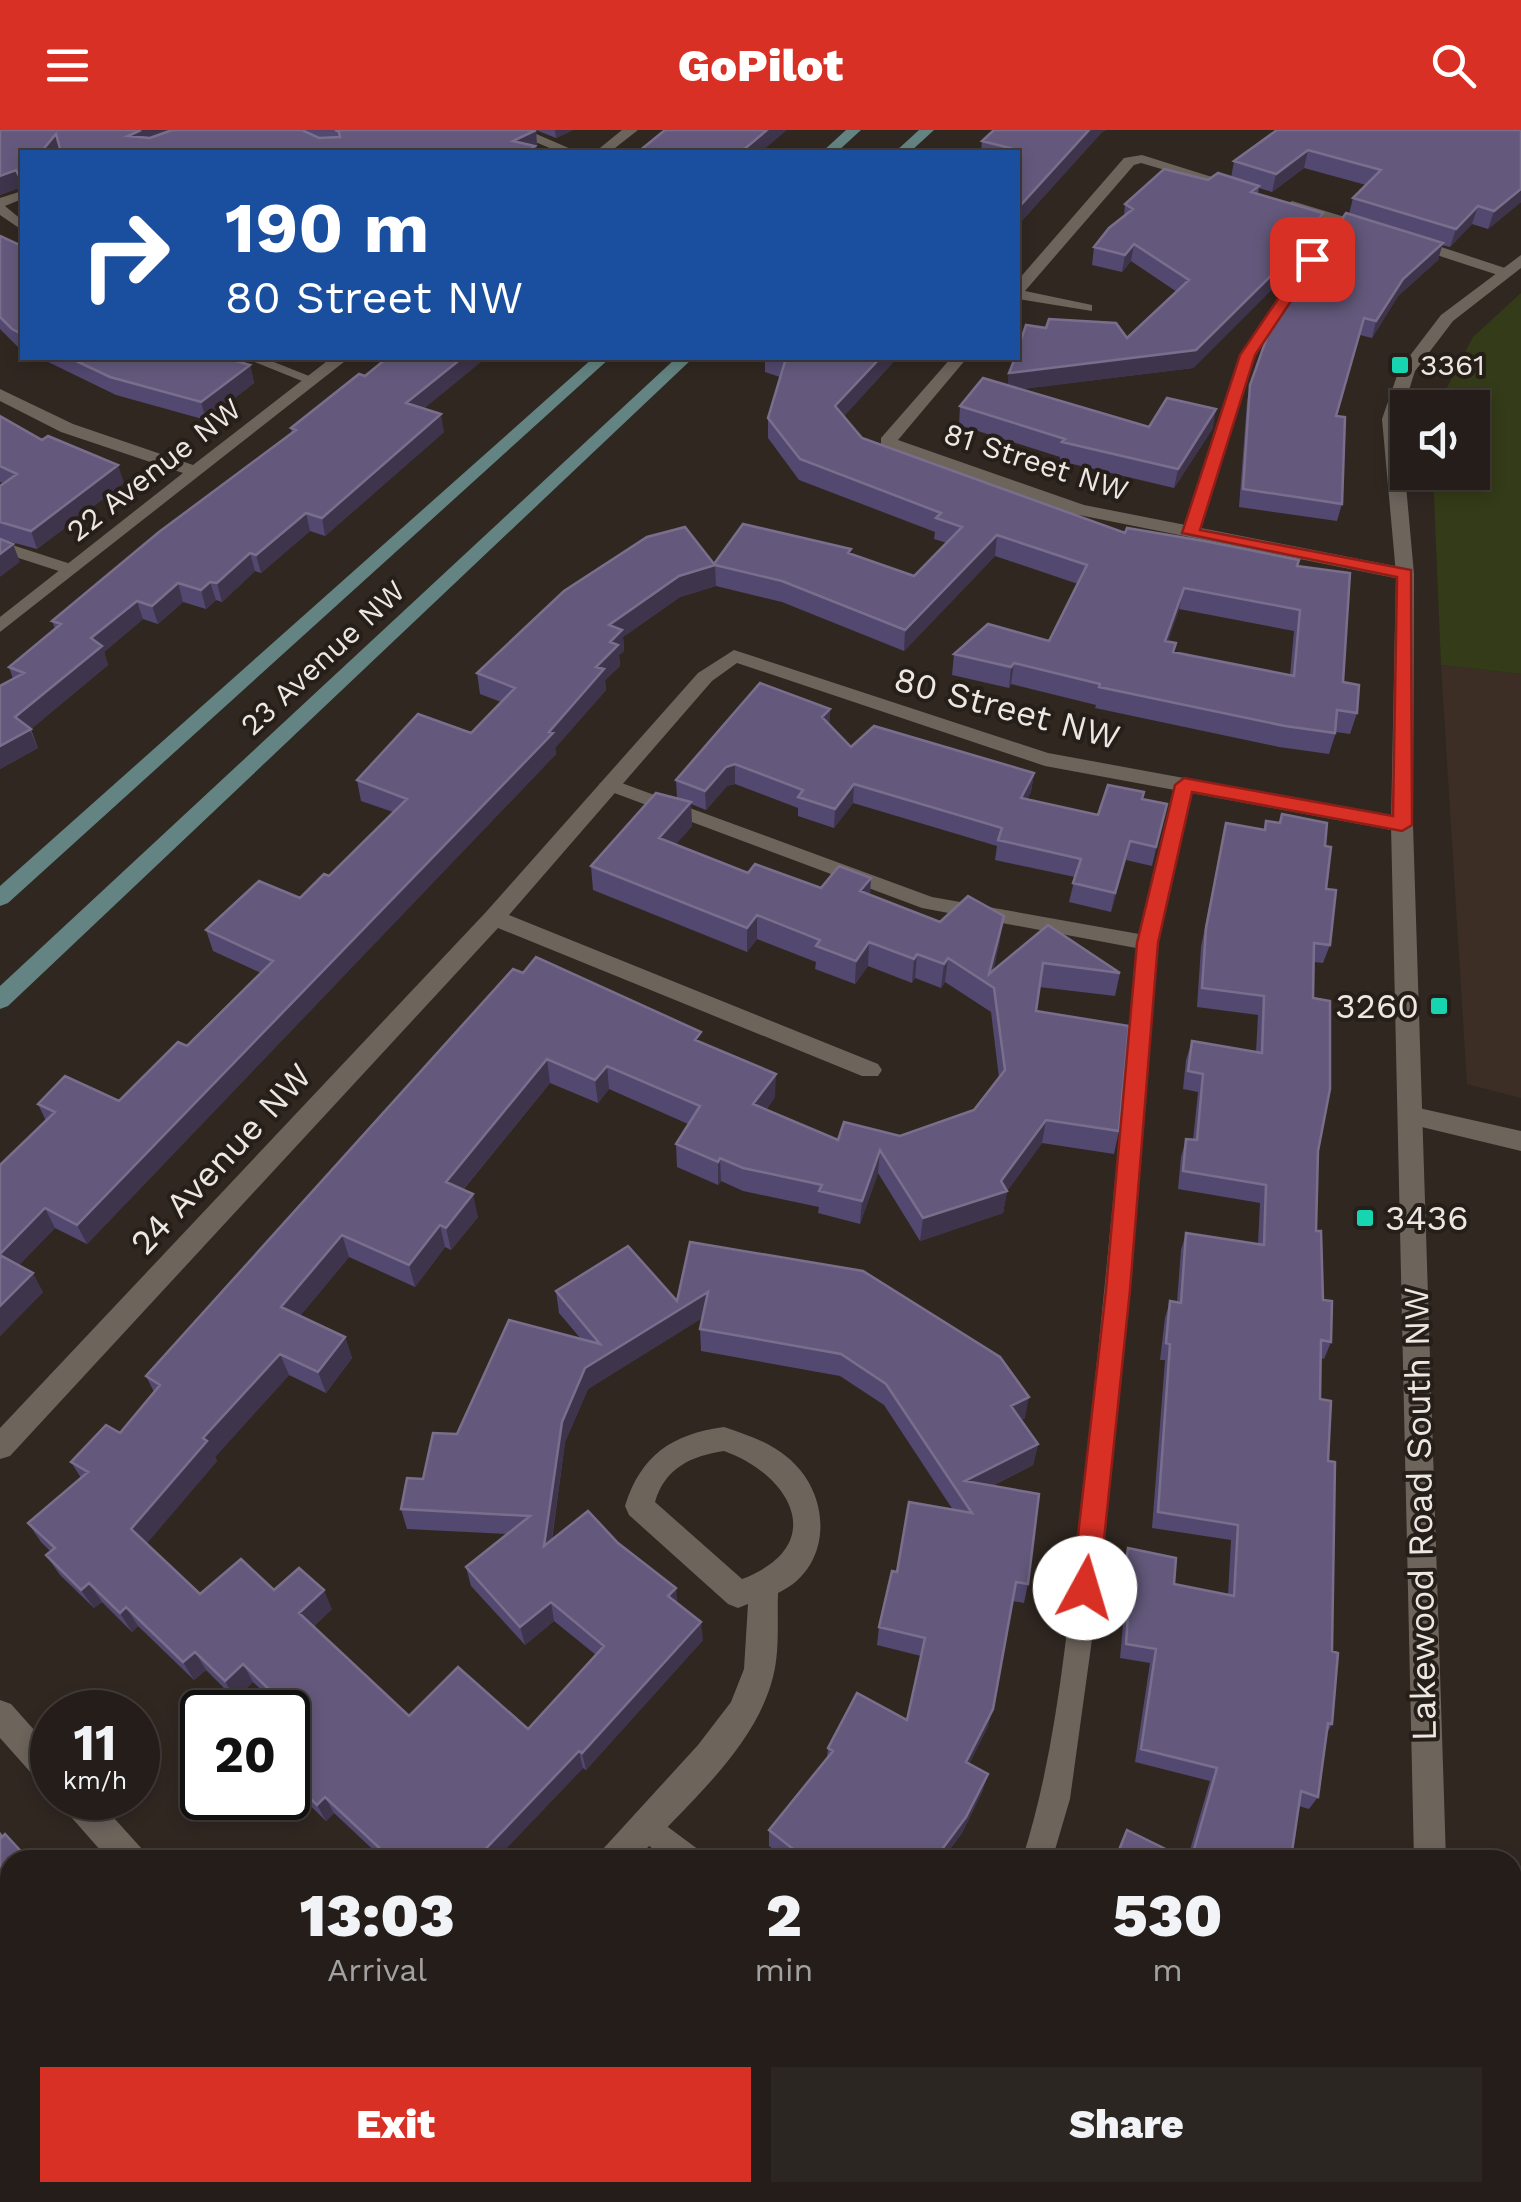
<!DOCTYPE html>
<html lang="en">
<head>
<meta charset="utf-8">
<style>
	body { margin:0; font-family:"Work Sans",sans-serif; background:#2c2622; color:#f1f3f6; height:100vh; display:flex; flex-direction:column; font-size:38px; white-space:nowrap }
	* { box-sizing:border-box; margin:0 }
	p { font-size:32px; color:#a3a2a2 }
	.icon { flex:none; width:55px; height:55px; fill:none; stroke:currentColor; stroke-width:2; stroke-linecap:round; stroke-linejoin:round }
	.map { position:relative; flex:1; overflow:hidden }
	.drawer { position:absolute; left:0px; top:1720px; width:1522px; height:352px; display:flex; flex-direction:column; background:#241d19; border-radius:30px 30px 0 0; box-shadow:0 5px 15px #0003,0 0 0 2px #413b38 }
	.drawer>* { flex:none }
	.top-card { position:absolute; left:20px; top:20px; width:1000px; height:210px; border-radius:0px; box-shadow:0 5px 15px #0003,0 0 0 2px #413b38; background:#1a4fa0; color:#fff; overflow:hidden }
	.tools { position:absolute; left:1390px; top:260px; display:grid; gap:20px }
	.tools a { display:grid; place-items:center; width:100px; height:100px; border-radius:0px; background:#241d19; box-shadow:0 5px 15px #0003,0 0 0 2px #413b38; font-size:50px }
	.speed { position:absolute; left:30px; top:1560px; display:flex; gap:20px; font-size:50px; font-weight:700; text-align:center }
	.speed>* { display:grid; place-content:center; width:130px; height:130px; border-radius:50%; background:#241d19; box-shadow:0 5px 15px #0003,0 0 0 2px #413b38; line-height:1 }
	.speed small { font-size:25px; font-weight:400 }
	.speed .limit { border:5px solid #111; border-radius:15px; background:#fff; color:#111 }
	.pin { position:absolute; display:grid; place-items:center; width:85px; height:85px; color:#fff; margin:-42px; border-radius:20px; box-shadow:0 5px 15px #0006 }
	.me { position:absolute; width:110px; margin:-55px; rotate:6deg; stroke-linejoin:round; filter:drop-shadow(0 0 8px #0008) }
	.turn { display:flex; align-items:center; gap:35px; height:210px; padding:0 40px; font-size:45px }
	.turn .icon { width:130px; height:130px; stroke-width:2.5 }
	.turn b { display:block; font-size:70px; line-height:85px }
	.eta { display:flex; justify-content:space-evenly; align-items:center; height:170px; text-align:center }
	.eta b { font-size:60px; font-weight:800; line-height:70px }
	.primary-button { display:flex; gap:20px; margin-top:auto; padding:20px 40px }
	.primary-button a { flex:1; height:115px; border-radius:0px; background:#d93025; color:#fff; font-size:40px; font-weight:800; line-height:115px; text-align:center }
	.primary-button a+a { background:#2c2622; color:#f1f3f6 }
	header { display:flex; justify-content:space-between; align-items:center; height:130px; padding:0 40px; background:#d93025; color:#fff; font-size:45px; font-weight:800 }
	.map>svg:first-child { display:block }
	.built { fill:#3c2e24 }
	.green { fill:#343b18 }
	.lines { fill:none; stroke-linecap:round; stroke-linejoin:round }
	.service { fill:#6d645c; fill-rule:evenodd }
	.minor { fill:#6d645c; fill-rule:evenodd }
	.tertiary { fill:#6d645c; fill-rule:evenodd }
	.secondary { fill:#638482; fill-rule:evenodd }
	.wall { fill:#534870; fill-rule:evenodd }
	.shaded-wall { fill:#3e344b }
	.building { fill:#64597c; stroke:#796f8c; stroke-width:2.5; fill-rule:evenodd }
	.route { fill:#d93025; stroke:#8d1f18; stroke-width:2.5 }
	.poi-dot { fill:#18d5b2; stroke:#261e18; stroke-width:4 }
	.labels { text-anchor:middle; stroke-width:8; stroke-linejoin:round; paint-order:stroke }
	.far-poi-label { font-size:30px; fill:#ece7e2; stroke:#261e18; text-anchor:start }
	.far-street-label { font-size:30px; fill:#ece7e2; stroke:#261e18 }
	.street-label { font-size:35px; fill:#ece7e2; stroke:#261e18 }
	.poi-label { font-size:35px; fill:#ece7e2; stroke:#261e18; text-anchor:end }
</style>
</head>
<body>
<header><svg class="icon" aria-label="menu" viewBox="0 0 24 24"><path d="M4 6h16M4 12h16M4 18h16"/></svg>GoPilot<svg class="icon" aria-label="search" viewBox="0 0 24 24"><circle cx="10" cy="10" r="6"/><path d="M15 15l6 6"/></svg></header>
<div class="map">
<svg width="1521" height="2072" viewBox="0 0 1521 2072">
	<rect width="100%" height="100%" fill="#302721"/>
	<path class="built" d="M1441 535 1521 544V968L1467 954Z"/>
	<path class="green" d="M1521 163V544L1441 535 1433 343 1472 342V278L1437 277 1473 207Z"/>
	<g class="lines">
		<path class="service" d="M22 61V69L5 76 22 90V100L0 85V68Z
			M1333 86 1345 89 1254 225 1199 403 1185 406 1183 403 1240 225Z
			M245 228H264L319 250 307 253Z
			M0 411 77 436 79 440 71 445 0 422Z
			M608 648 932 767 1139 804 1176 655 1185 649 1194 655 1157 813 1130 1160 1094 1495 1070 1669 1052 1730H1022C1058 1617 1067 1496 1081 1378 1102 1192 1120 1005 1136 818L922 778 601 658 599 654Z
			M645 1680 699 1720 704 1730H666L635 1704 631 1694 635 1684Z
			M1060 2062H1098L1102 2072H1064Z"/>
		<path class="minor" d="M507 0H527L578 22H559Z
			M622 0H638L610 22H595Z
			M1142 25 1247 58 1240 62 1141 33 1134 35 1025 161 1092 175V181L1018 169V150L1124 28Z
			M1292 71 1378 97 1381 100 1373 105 1287 78 1285 75Z
			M1411 107 1511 140 1514 143 1501 146 1406 115 1403 112Z
			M331 228H349L0 502V487L183 343 61 302 0 271V259L73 294 193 335Z
			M951 228H967L898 310 1084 375 1405 438 1414 444 1405 450 1074 384 881 316V308Z
			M734 520 1048 623 1402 688 1413 695 1402 702 1045 636 737 533 712 551 509 785 878 934 882 940 878 946H862L498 798 10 1326 0 1329V1298L486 782 698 543Z
			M1410 976 1521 1001V1021L1401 992 1398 985Z
			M724 1297C747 1305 768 1311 787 1327 832 1363 834 1437 778 1463 777 1491 780 1520 773 1547 755 1619 684 1677 636 1730H598L603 1719 698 1615 731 1572 744 1539 748 1474 738 1478 728 1474 629 1385 625 1376C641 1325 672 1304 724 1297ZM724 1321C793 1346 829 1416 742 1449L655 1372C665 1338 691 1326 724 1321Z
			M0 1570 11 1574 52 1620V1658L41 1654 0 1608Z
			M59 1668H96L142 1719 147 1730H109L64 1679Z
			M418 2062H459L463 2072H422Z"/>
		<path class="tertiary" d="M1521 125V138L1453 191 1415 241 1400 289 1414 444 1413 695 1446 1730H1414L1391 695 1396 444 1382 289 1399 240 1441 185Z
			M1321 2062H1357L1353 2072H1317Z"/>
		<path class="secondary" d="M846 0H861L837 22H822Z
			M919 0H934L910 22H895Z
			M593 228H610L8 773 0 776V756Z
			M676 228H693L8 876 0 879V856Z"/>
	</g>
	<path class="wall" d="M0 0H536L537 17 535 18 536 22H22V60L21 57 0 65Z
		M536 0H573L556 8Z
		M994 0H1106L1102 2 1018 95V22H981L982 11Z
		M1277 0H1521V72L1488 99 1472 94 1450 117 1442 115 1438 130 1398 166 1372 208 1360 205 1337 286 1342 374 1337 391 1239 377 1247 272 1250 255 1349 84 1353 68 1366 55 1304 38 1272 62 1259 58 1258 64 1323 83 1319 100 1290 143 1291 140 1193 238 1021 259 1149 297 1213 298 1174 358 1060 331V327L959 295 960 276 1008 255 1009 243 1127 208 1177 162 1131 131 1122 142 1092 135 1094 117 1124 86 1125 74 1208 50 1231 48 1234 31Z
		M0 106 22 116V219L18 217 0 199Z
		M40 228H234L232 229 250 235 254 253 206 290 116 265Z
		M765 228H897L844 286 862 308 1125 403 1297 436 1343 552 1357 583 1350 604 1336 602 1329 624 1279 617 1095 578 1096 575 1011 554 1009 558 952 545 954 524 1049 511 1078 454 995 426 904 521 782 472 716 456 680 467 623 507 624 521 619 525 620 536 605 550 606 560 555 618 556 624 87 1114 55 1098 19 1135 43 1162 0 1206 46 991 38 974 119 971 187 916 261 843 213 821 206 800 300 768 329 746 393 682 361 671 357 650 471 603 501 572 480 564 477 543 714 434 851 424 914 446 947 413 934 409 935 402 799 350 768 308V288L780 247 765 242ZM1179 479 1294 501 1290 545 1174 522 1168 511Z
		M424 278 444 302 325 406 310 401 261 443 255 441 222 472 216 470 206 479 183 472 158 494 143 489 104 522 108 535 31 599 38 618 0 639V556L13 549 9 537 55 499 52 491 292 304 291 298Z
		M0 286 42 310 124 353 37 419 0 409V356L4 353 0 352Z
		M830 579 829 595 851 617 1034 643 1031 662 1027 669 1098 685 1143 669 1167 674 1152 736 1126 730 1111 782 1069 772 1075 747 995 730 997 716 853 673 834 698 798 686V678L735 654 727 656 706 680 691 674 692 696 676 714 748 743 821 758 871 748 870 765 940 792 1000 810 993 841 1048 795 1120 843 1115 866 1039 857 1036 881 1119 1001 1114 1024 1042 1013 1007 1061 1003 1083 920 1111 878 1043 860 1094 818 1083 819 1077 743 1061 721 1051 718 1055 677 1037 676 1014 688 994 609 959 598 973 550 953 463 1060 478 1087 451 1120 445 1117 415 1157 349 1127 300 1186 345 1207 352 1228 326 1263 289 1245 215 1327 217 1331 146 1414 200 1464 274 1460 332 1479 313 1497 409 1586 528 1599 596 1525 554 1491 525 1515 471 1456 466 1437 507 1404 407 1399 401 1379 457 1304 581 1209 559 1183 556 1161 677 1171 690 1112 1025 1288 1021 1290 1038 1314 1033 1335 992 1356 1028 1454 1024 1473 1013 1471 988 1596 969 1634 983 1660 962 1703 942 1730H787L769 1716V1700L827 1628 828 1618 907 1590 921 1526 877 1515 879 1497 897 1442 953 1380 884 1275 840 1246 701 1221 700 1199 702 1188 588 1259 565 1312 552 1410 677 1473 703 1510 586 1640 583 1638 495 1730H384L334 1683 326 1691 288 1654V1582L280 1578 253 1552 235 1569 206 1540 194 1550 138 1496 132 1502 102 1472 94 1478 60 1445 46 1425 51 1422 41 1412 28 1393 81 1348 71 1332 120 1303 154 1262 146 1246 513 839 701 913 775 967 766 980 838 1010 900 1006 974 980 999 948 991 882 945 852 941 858 915 848 912 853 868 836 855 854 815 839 816 832 757 809 747 822 593 760 591 736 677 668 676 650Z
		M1282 684 1325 716 1330 815 1323 833 1314 832 1313 868 1318 1021 1316 1101 1323 1170 1331 1212 1324 1229 1321 1228 1320 1269 1328 1331 1332 1594 1327 1603 1318 1667 1309 1679 1299 1676 1291 1728 1295 1730H1114L1127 1700 1187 1730 1210 1651 1135 1632 1150 1533 1120 1528 1124 1484 1116 1482 1122 1433 1128 1418 1174 1454 1228 1465 1231 1410 1152 1398 1165 1230H1160L1165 1188 1170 1171 1177 1172 1181 1120 1186 1103 1258 1114 1260 1073 1178 1059 1181 1027 1186 1009 1193 1010 1198 962 1183 959 1186 930 1192 911 1256 922 1258 885 1197 877 1201 817 1226 693 1264 700 1266 691 1279 693Z
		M650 2062H882L875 2072H659Z"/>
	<path class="shaded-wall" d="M141 0H183L133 22 128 6Z
		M536 0 537 17 535 18 536 22H527L513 11Z
		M555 0H573L556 8Z
		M767 0H787L761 22H741Z
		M1089 0H1106L1102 2 1018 95V78Z
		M56 4 61 21 60 22H41Z
		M1308 20 1304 38 1272 62 1276 44Z
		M16 40 21 57 0 65V46Z
		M1521 59V72L1488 99 1494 81Z
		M1478 76 1472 94 1450 117 1456 99Z
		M1323 83 1319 100 1290 143 1291 140 1193 238 1007 261 1009 243 1196 220Z
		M1443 113 1438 130 1398 166 1372 208 1376 191 1403 149Z
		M1134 114 1131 131 1122 142 1125 125Z
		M462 228H486L409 291 406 273Z
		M880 228H897L835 296V276Z
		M250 235 254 253 206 290 201 272Z
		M1216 279 1213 298 1174 358 1178 339Z
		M441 284 444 302 325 406 322 388Z
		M118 335 124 353 37 419 31 401Z
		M306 383 310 401 261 443 256 425Z
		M997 405 995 426 904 521 905 500Z
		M13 414 20 432 0 447V424Z
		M250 423 255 441 222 472 217 453Z
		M715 435 716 456 680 467 623 507 624 521 619 525 620 536 605 550 606 560 555 618 556 624 87 1114 77 1095 549 602 596 537 609 495 679 446Z
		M210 452 216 470 206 479 201 460Z
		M178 453 183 472 158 494 152 476Z
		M1184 458 1179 479 1161 532 1165 511Z
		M137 471 143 489 104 522 108 535 30 600 38 618 0 639V616L15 587 91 508Z
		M1014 533 1011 554 1009 558 1011 537Z
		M830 579 829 598 822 587Z
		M735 634V654L727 656 706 680 705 661 726 637Z
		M1034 643 1031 662 1018 687 1021 668Z
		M854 654 853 673 834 698 835 679Z
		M691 672 692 696 660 732 659 708Z
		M1130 711 1126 730 1111 782 1115 763Z
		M871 748 869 772 860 761Z
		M757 785V809L747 822V798Z
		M1004 786 1000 810 989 855V844Z
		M869 812 868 836 855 854 856 831Z
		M917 824 915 848 912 853 914 829Z
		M948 828 945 852 941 858 944 834Z
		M547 929 550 953 451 1074 446 1052Z
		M607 936 609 959 598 973 595 950Z
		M776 944 775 967 753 997V974Z
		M1046 990 1042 1013 1007 1061 1003 1083 920 1111 923 1088 1001 1051Z
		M880 1020 878 1043 860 1094 862 1071Z
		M720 1028 721 1051 718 1055V1032Z
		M473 1064 478 1087 451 1120 446 1098Z
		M45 1078 55 1098 10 1144 0 1124Z
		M440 1095 445 1117 415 1157 409 1135Z
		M342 1105 349 1127 289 1199 281 1177Z
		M33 1143 43 1162 0 1206V1176Z
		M708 1162 709 1184 588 1259 565 1312 548 1436 544 1416 562 1292 585 1238Z
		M345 1207 352 1228 326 1263 318 1242Z
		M280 1224 289 1245 215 1327 217 1331 142 1419 131 1399 203 1308Z
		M1029 1267 1025 1288 1006 1297 1011 1276Z
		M1038 1314 1033 1335 963 1370 965 1351Z
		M89 1453 102 1472 94 1478 81 1460Z
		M676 1458 678 1476 668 1466Z
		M324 1460 332 1479 307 1502 299 1483Z
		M551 1472 554 1491 525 1515 520 1497Z
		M126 1477 138 1496 132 1502 120 1483Z
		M701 1492 703 1510 586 1640 582 1623Z
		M195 1522 206 1540 194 1550 183 1532Z
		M243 1534 253 1552 235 1569 225 1551Z
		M993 1579 988 1596 962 1648 966 1632Z
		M579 1621 583 1638 495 1730H477L476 1729Z
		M988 1644 983 1660 962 1703 942 1730H934Z
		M325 1667 334 1683 326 1691 317 1675Z
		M10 1783V1813L0 1822V1792Z
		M0 1949 10 1961V1969L0 1957Z
		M10 2029V2052L0 2062V2039Z"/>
	<path class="building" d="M0 0H141L128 6 150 8 172 0H302L319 8 340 7 339 2 335 0H536L513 11 535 16 527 22H61L56 4 41 22H22V45L20 48 16 40 0 46Z
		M665 0H767L741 22 730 20 727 22H638Z
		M994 0H1089L1018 78V22H1005L1010 18 982 11Z
		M1277 0H1521V59L1494 81 1478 76 1456 99 1353 68 1381 40 1308 20 1276 44 1234 31Z
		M1164 39 1208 50 1218 43 1259 56 1251 62 1323 83 1294 126 1295 122 1196 220 1009 243 1015 228H1018V219L1026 195 1046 198 1049 189 1116 193 1127 208 1189 150 1134 114 1125 125 1094 117 1109 98 1133 79 1125 74Z
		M1346 83 1443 113 1403 149 1376 191 1364 188 1336 286 1345 287 1342 374 1243 359 1250 255 1271 196Z
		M0 106 22 116V204L12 199 0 187Z
		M70 228H226L250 235 201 272 110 247Z
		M387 228H462L406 273 441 284 322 388 306 383 256 425 250 423 217 453 210 452 201 460 178 453 152 476 137 471 91 508 102 516 15 587 31 599 0 616V556L24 543 9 537 61 494 52 491 159 402 296 300 291 298 359 244 365 246Z
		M783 228H880L835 276 862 308 1125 403 1127 398 1204 411 1299 430 1297 436 1350 443 1343 552 1359 555 1357 583 1337 580 1335 603 1285 596 1099 557 1100 554 1014 533 1011 537 954 524 988 494 1049 511 1087 435 997 405 905 500 782 451 715 435 679 446 609 495 622 500 610 512 618 515 596 537 604 539 549 602 553 603 77 1095 45 1078 0 1124V1035L55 982 38 974 65 946 119 971 178 912 187 916 273 831 206 800 259 751 300 768 324 744 329 746 407 669 357 650 418 584 471 603 515 558 477 543 564 461 647 407 685 397 714 434 743 394 851 419 848 423 914 446 962 397 936 388 941 383 800 329 768 288 786 228ZM1184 458 1300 480 1294 546 1173 522 1176 513 1165 511Z
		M983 248 1149 297 1167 268 1216 279 1178 339 1062 312 1065 309 960 276Z
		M0 286 42 310 48 306 118 335 31 401 0 392V356L17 344 0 336Z
		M0 409 13 414 0 424Z
		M760 553 830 579 822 587 851 617 874 596 1034 643 1021 668 1098 685 1108 655 1144 662 1142 669 1167 674 1156 717 1130 711 1115 763 1073 753 1081 729 998 710 1002 698 854 654 835 679 798 667 803 660 735 634 726 637 705 661 676 650Z
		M656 663 691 672 659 708 748 743 755 734 821 758 839 736 871 748 860 761 940 792 968 766 1004 786 989 844 1048 795 1120 843 1043 833 1036 881 1129 896 1119 1001 1046 990 1001 1051 1007 1061 923 1088 880 1020 862 1071 819 1061 822 1055 743 1038 720 1028 718 1032 676 1014 700 976 607 936 595 950 547 929 446 1052 473 1064 446 1098 440 1095 409 1135 342 1105 281 1177 345 1207 318 1242 280 1224 203 1308 207 1311 131 1399 200 1464 241 1429 274 1460 299 1438 324 1460 299 1483 409 1586 458 1537 528 1599 604 1516 551 1472 520 1497 466 1437 530 1386 401 1379 407 1348 423 1349 433 1303 457 1304 509 1190 600 1214 556 1161 628 1116 677 1171 690 1112 863 1141 1000 1227 1029 1267 1011 1276 1038 1314 965 1351 1039 1364 1028 1454 1016 1452 993 1579 966 1632 988 1644 966 1687 934 1730H807L769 1700 833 1621 828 1618 857 1563 907 1590 925 1508 879 1497 892 1441 897 1442 909 1372 972 1383 886 1254 841 1224 700 1199 708 1162 585 1238 562 1292 544 1416 588 1381 618 1413 676 1458 668 1466 701 1492 582 1623 579 1621 476 1729 478 1730H387L389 1727 325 1667 317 1675 288 1647V1582H275L284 1574 243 1534 225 1551 195 1522 183 1532 126 1477 120 1483 89 1453 81 1460 46 1425 55 1418 28 1393 88 1342 71 1332 106 1295 120 1303 160 1255 146 1246 513 839 523 843 536 827 701 902 695 910 776 944 753 974 838 1010 844 992 900 1006 974 980 1005 940 994 858 948 828 944 834 917 824 914 829 869 812 856 831 816 816 820 810 757 785 747 798 591 736Z
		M1282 684 1327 693 1325 716 1331 717 1326 759 1336 760 1330 815 1314 813 1313 868 1330 871V959L1318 1021 1316 1101H1321L1323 1170 1332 1171 1331 1212 1321 1210 1320 1269 1331 1271 1328 1331 1335 1332 1332 1521 1338 1523 1332 1594 1328 1593 1318 1667 1301 1661 1291 1728 1295 1730H1191L1217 1638 1141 1619 1156 1519 1126 1514 1129 1469 1121 1467 1128 1418 1176 1428 1174 1454 1234 1466 1238 1395 1158 1382 1170 1214 1166 1213 1170 1171 1181 1173 1186 1103 1264 1115 1266 1055 1183 1041 1186 1009 1197 1010 1203 944 1188 941 1192 911 1262 923 1264 866 1202 858 1206 798 1226 693 1265 700 1266 691 1280 693Z
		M0 1125 33 1143 0 1176Z
		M1127 1700 1188 1730H1115Z
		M0 1704 2 1707 5 1704 29 1730H10V1783L0 1792Z
		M0 1957 10 1969V2029L0 2039Z
		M223 2062H318L327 2072H231Z
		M655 2062H879L872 2072H665Z
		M1000 2062H1047L1058 2072H994Z"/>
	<path class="route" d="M1307 126 1319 129 1255 225 1200 400 1411 440 1412 695 1402 701 1192 662 1158 813 1130 1160 1099 1458 1095 1467 1085 1470 1076 1467 1072 1458 1106 1160 1137 813 1175 655 1184 648 1393 686 1397 447 1182 403 1240 225Z"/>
	<g class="poi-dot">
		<rect x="1390" y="225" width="20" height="20" rx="5"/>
		<rect x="1429" y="866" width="20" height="20" rx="5"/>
		<rect x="1355" y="1078" width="20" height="20" rx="5"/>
	</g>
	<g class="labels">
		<g class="far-poi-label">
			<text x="1420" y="245">3361</text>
		</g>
		<g class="far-street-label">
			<text transform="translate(1036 332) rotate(18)" y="10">81 Street NW</text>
			<text transform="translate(154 340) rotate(-38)" y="10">22 Avenue NW</text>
			<text transform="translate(323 528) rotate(-43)" y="10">23 Avenue NW</text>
		</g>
		<g class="street-label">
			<text transform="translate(1007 578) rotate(15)" y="12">80 Street NW</text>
			<text transform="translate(221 1029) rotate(-47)" y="12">24 Avenue NW</text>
			<text transform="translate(1420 1384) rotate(-91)" y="12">Lakewood Road South NW</text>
		</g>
		<g class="poi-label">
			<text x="1419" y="888">3260</text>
			<text x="1385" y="1100" text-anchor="start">3436</text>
		</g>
	</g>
</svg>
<div class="tools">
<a><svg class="icon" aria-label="sound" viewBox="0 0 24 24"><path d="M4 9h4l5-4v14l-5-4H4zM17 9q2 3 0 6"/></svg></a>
</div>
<div class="speed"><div>11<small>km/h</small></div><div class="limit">20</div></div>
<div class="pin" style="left:1312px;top:129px;background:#d93025"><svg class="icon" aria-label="arrive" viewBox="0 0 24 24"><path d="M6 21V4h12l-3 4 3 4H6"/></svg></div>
<svg class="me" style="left:1085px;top:1458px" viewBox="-20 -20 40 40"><circle r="19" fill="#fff"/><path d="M0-13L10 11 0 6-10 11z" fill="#d93025"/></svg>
<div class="top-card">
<div class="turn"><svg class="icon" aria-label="right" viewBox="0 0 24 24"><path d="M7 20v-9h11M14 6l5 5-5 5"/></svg><div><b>190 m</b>80 Street NW</div></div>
</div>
<section class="drawer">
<div class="eta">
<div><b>13:03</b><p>Arrival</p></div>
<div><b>2</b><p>min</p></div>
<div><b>530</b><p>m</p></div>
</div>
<div class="primary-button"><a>Exit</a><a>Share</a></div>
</section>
</div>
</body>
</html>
